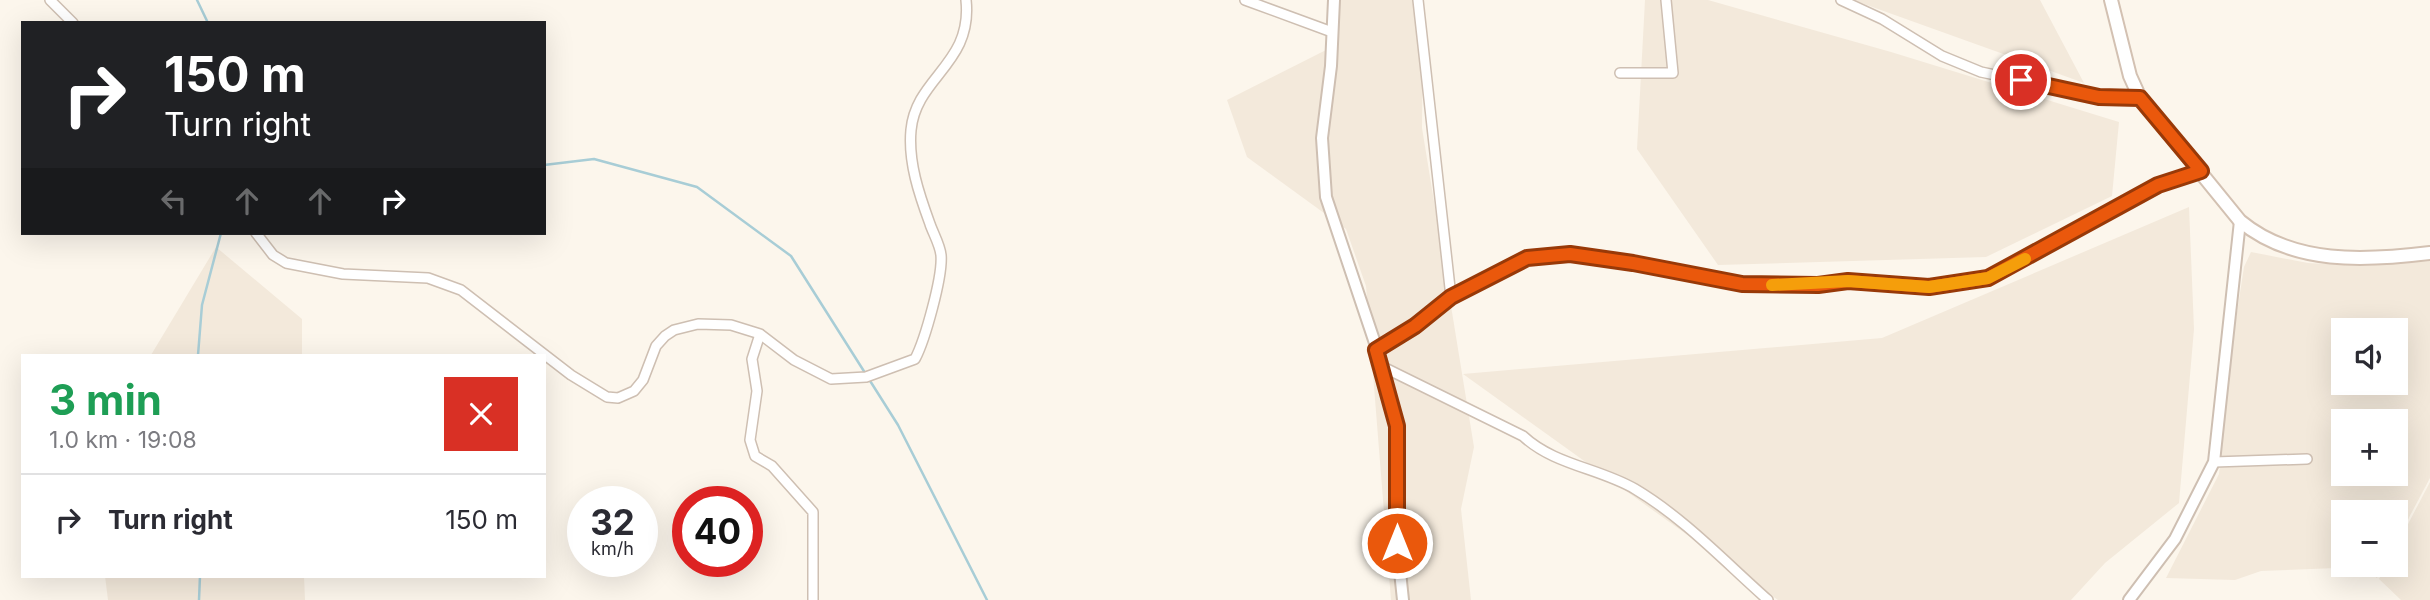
<!DOCTYPE html>
<html lang="en">
<head>
<meta charset="utf-8">
<style>
	body { margin:0; font-family:Inter,sans-serif; background:#f2f2f3; color:#2b2b33; height:100vh; display:flex; flex-direction:column; font-size:26px; white-space:nowrap }
	* { box-sizing:border-box; margin:0 }
	p { font-size:23px; color:#7c7c81 }
	.icon { flex:none; width:38px; height:38px; fill:none; stroke:currentColor; stroke-width:2; stroke-linecap:round; stroke-linejoin:round }
	.map { position:relative; flex:1; overflow:hidden }
	.panel { position:absolute; left:21px; top:354px; width:525px; height:224px; display:flex; flex-direction:column; background:#fff; border-radius:0px; box-shadow:0 7px 28px #0002 }
	.panel>* { flex:none }
	.banner { position:absolute; left:21px; top:21px; width:525px; height:214px; border-radius:0px; box-shadow:0 7px 28px #0002; background:#202124; color:#fff; overflow:hidden }
	.buttons { position:absolute; left:2331px; top:318px; display:grid; gap:14px }
	.buttons a { display:grid; place-items:center; width:77px; height:77px; border-radius:0px; background:#fff; box-shadow:0 7px 28px #0002; font-size:35px }
	.speed { position:absolute; left:567px; top:486px; display:flex; gap:14px; font-size:35px; font-weight:700; text-align:center }
	.speed>* { display:grid; place-content:center; width:91px; height:91px; border-radius:50%; background:#fff; box-shadow:0 7px 28px #0002; line-height:1 }
	.speed small { font-size:18px; font-weight:400 }
	.speed .limit { border:10px solid #d22; background:#fff; color:#111 }
	.pin { position:absolute; display:grid; place-items:center; width:60px; height:60px; color:#fff; margin:-30px; border:4px solid #fff; border-radius:50%; box-shadow:0 2px 7px #0007 }
	.me { position:absolute; width:77px; margin:-38px; rotate:0deg; stroke-linejoin:round; filter:drop-shadow(0 0 5px #0008) }
	.turn { display:flex; align-items:center; gap:24px; height:147px; padding:0 28px; font-size:32px }
	.turn .icon { width:91px; height:91px; stroke-width:2.5 }
	.turn b { display:block; font-size:49px; line-height:60px }
	.lanes { display:flex; align-items:center; height:66px; padding:0 28px; background:#0003; justify-content:center; gap:35px; direction:ltr }
	.lanes .off { opacity:.35 }
	.round { display:grid; place-items:center; flex:none; width:74px; height:74px; border-radius:0px; background:#f2f2f3 }
	.head { display:flex; align-items:center; justify-content:space-between; height:119px; padding:0 28px }
	h1 { font-size:42px; font-weight:700; line-height:52px; color:#1e9e55 }
	ul { padding:0; list-style:none }
	li { display:flex; align-items:center; gap:21px; height:91px; padding:0 28px; border-top:2px solid #e1e1e2 }
	li div { flex:1 }
	li b { display:block; font-size:26px }
	li em { font-style:normal }
	.map>svg:first-child { display:block }
	.residential { fill:#f3e9db; fill-rule:evenodd }
	.lines { fill:none; stroke-linecap:round; stroke-linejoin:round }
	.stream { stroke:#a8cdd6; stroke-width:2.5 }
	.minor-casing { stroke:#cebfb2; stroke-width:12 }
	.tertiary-casing { stroke:#cebfb2; stroke-width:14 }
	.secondary-casing { stroke:#d3c1b2; stroke-width:16 }
	.minor { stroke:#fff; stroke-width:9 }
	.tertiary { stroke:#fff; stroke-width:10 }
	.secondary { stroke:#fff; stroke-width:12 }
	.route-casing { stroke:#983908; stroke-width:18 }
	.route { stroke:#ea580c; stroke-width:12 }
	.slow { stroke:#f59e0b; stroke-width:12 }
</style>
</head>
<body>
<div class="map">
<svg width="2430" height="600" viewBox="0 0 2430 600">
	<rect width="100%" height="100%" fill="#fcf6ec"/>
	<path class="residential" d="M1336 0H1423L1422 128 1474 447 1461 509 1471 600H1391L1366 286 1346 229 1247 157 1227 100 1332 47Z
		M1645 0H1708L1891 52 2119 122 2112 196 1986 257 1718 265 1637 149Z
		M1853 0H2040L2084 83Z
		M2189 207 2194 329 2179 503 2105 563 2071 600H1778L1463 374 1882 338Z
		M216 247 302 319V355H151Z
		M2251 252 2308 263 2362 266 2430 261V478L2396 542V513H2343V565H2384L2377 578 2362 567 2261 571 2235 580 2166 578 2219 474 2234 332 2244 267ZM2343 331H2396V383H2343ZM2343 422H2396V474H2343Z
		M2430 482V600H2401L2379 579 2386 565H2396V547Z
		M105 576H304L305 600H108Z"/>
	<g class="lines">
		<path class="stream" d="M197 0 208 23
			M544 165 594 159 697 187 791 256 898 425 987 600
			M198 355 202 305 221 233
			M199 600 200 576"/>
		<defs>
			<path id="minor" d="M50 0 73 23
				M1245 0 1332 32
				M1418 0 1451 297
				M1841 0 1882 19 1942 56 1981 72 2099 97 2140 98
				M1620 73H1673L1666 0
				M256 233 273 255 286 263 343 274 428 278 461 290 571 375 607 397 618 398 634 391 643 380 656 346 665 336 674 330 698 324 731 325 760 334 794 360 831 379 866 377 915 359C925 340 943 276 941 255 940 245 933 233 930 224 919 194 908 162 911 130 916 77 973 64 966 0
				M760 334 752 359 757 391 750 440 755 456 772 466 813 512V600
				M1376 350 1415 326 1451 297 1527 258 1570 254 1633 263 1742 284 1818 285 1848 281 1929 287 1988 277 2158 185 2201 171
				M1383 367 1523 436C1554 465 1599 468 1635 489 1684 518 1726 563 1768 600
				M2214 462 2307 459"/>
			<path id="tertiary" d="M1334 0 1331 66 1322 138 1326 197 1383 367 1397 426V543L1403 600
				M2129 600 2175 539 2214 462 2240 221"/>
			<path id="secondary" d="M2111 0 2130 76 2140 98 2240 221C2293 265 2365 261 2430 253"/>
		</defs>
		<use href="#minor" class="minor-casing"/>
		<use href="#tertiary" class="tertiary-casing"/>
		<use href="#secondary" class="secondary-casing"/>
		<use href="#minor" class="minor"/>
		<use href="#tertiary" class="tertiary"/>
		<use href="#secondary" class="secondary"/>
	</g>
	<g class="lines">
		<defs>
			<path id="route" d="M1397 543V426L1376 350 1415 326 1451 297 1527 258 1570 254 1633 263 1742 284 1818 285 1848 281 1929 287 1988 278 2158 185 2201 171 2140 98 2099 97 2021 80"/>
		</defs>
		<use href="#route" class="route-casing"/>
		<use href="#route" class="route"/>
		<path class="slow" d="M1772 285 1848 281 1929 287 1988 278 2025 259"/>
	</g>
</svg>
<div class="buttons">
<a><svg class="icon" aria-label="sound" viewBox="0 0 24 24"><path d="M4 9h4l5-4v14l-5-4H4zM17 9q2 3 0 6"/></svg></a>
<a>+</a>
<a>−</a>
</div>
<div class="speed"><div>32<small>km/h</small></div><div class="limit">40</div></div>
<div class="pin" style="left:2021px;top:80px;background:#d93025"><svg class="icon" aria-label="arrive" viewBox="0 0 24 24"><path d="M6 21V4h12l-3 4 3 4H6"/></svg></div>
<svg class="me" style="left:1397px;top:543px" viewBox="-20 -20 40 40"><circle r="17" fill="#ea580c" stroke="#fff" stroke-width="3"/><path d="M0-11L8 9 0 5-8 9z" fill="#fff"/></svg>
<div class="banner">
<div class="turn"><svg class="icon" aria-label="right" viewBox="0 0 24 24"><path d="M7 20v-9h11M14 6l5 5-5 5"/></svg><div><b>150 m</b>Turn right</div></div>
<div class="lanes"><svg class="icon off" aria-label="left" viewBox="0 0 24 24"><path d="M17 20v-9H6M10 6l-5 5 5 5"/></svg><svg class="icon off" aria-label="ahead" viewBox="0 0 24 24"><path d="M12 20V5M6 11l6-6 6 6"/></svg><svg class="icon off" aria-label="ahead" viewBox="0 0 24 24"><path d="M12 20V5M6 11l6-6 6 6"/></svg><svg class="icon" aria-label="right" viewBox="0 0 24 24"><path d="M7 20v-9h11M14 6l5 5-5 5"/></svg></div>
</div>
<section class="panel">
<div class="head"><div><h1>3 min</h1><p>1.0 km · 19:08</p></div><a class="round" style="background:#d93025;color:#fff"><svg class="icon" aria-label="close" viewBox="0 0 24 24"><path d="M6 6l12 12M18 6L6 18"/></svg></a></div>
<ul>
<li><svg class="icon" aria-label="right" viewBox="0 0 24 24"><path d="M7 20v-9h11M14 6l5 5-5 5"/></svg><div><b>Turn right</b></div><em>150 m</em></li>
</ul>
</section>
</div>
</body>
</html>
